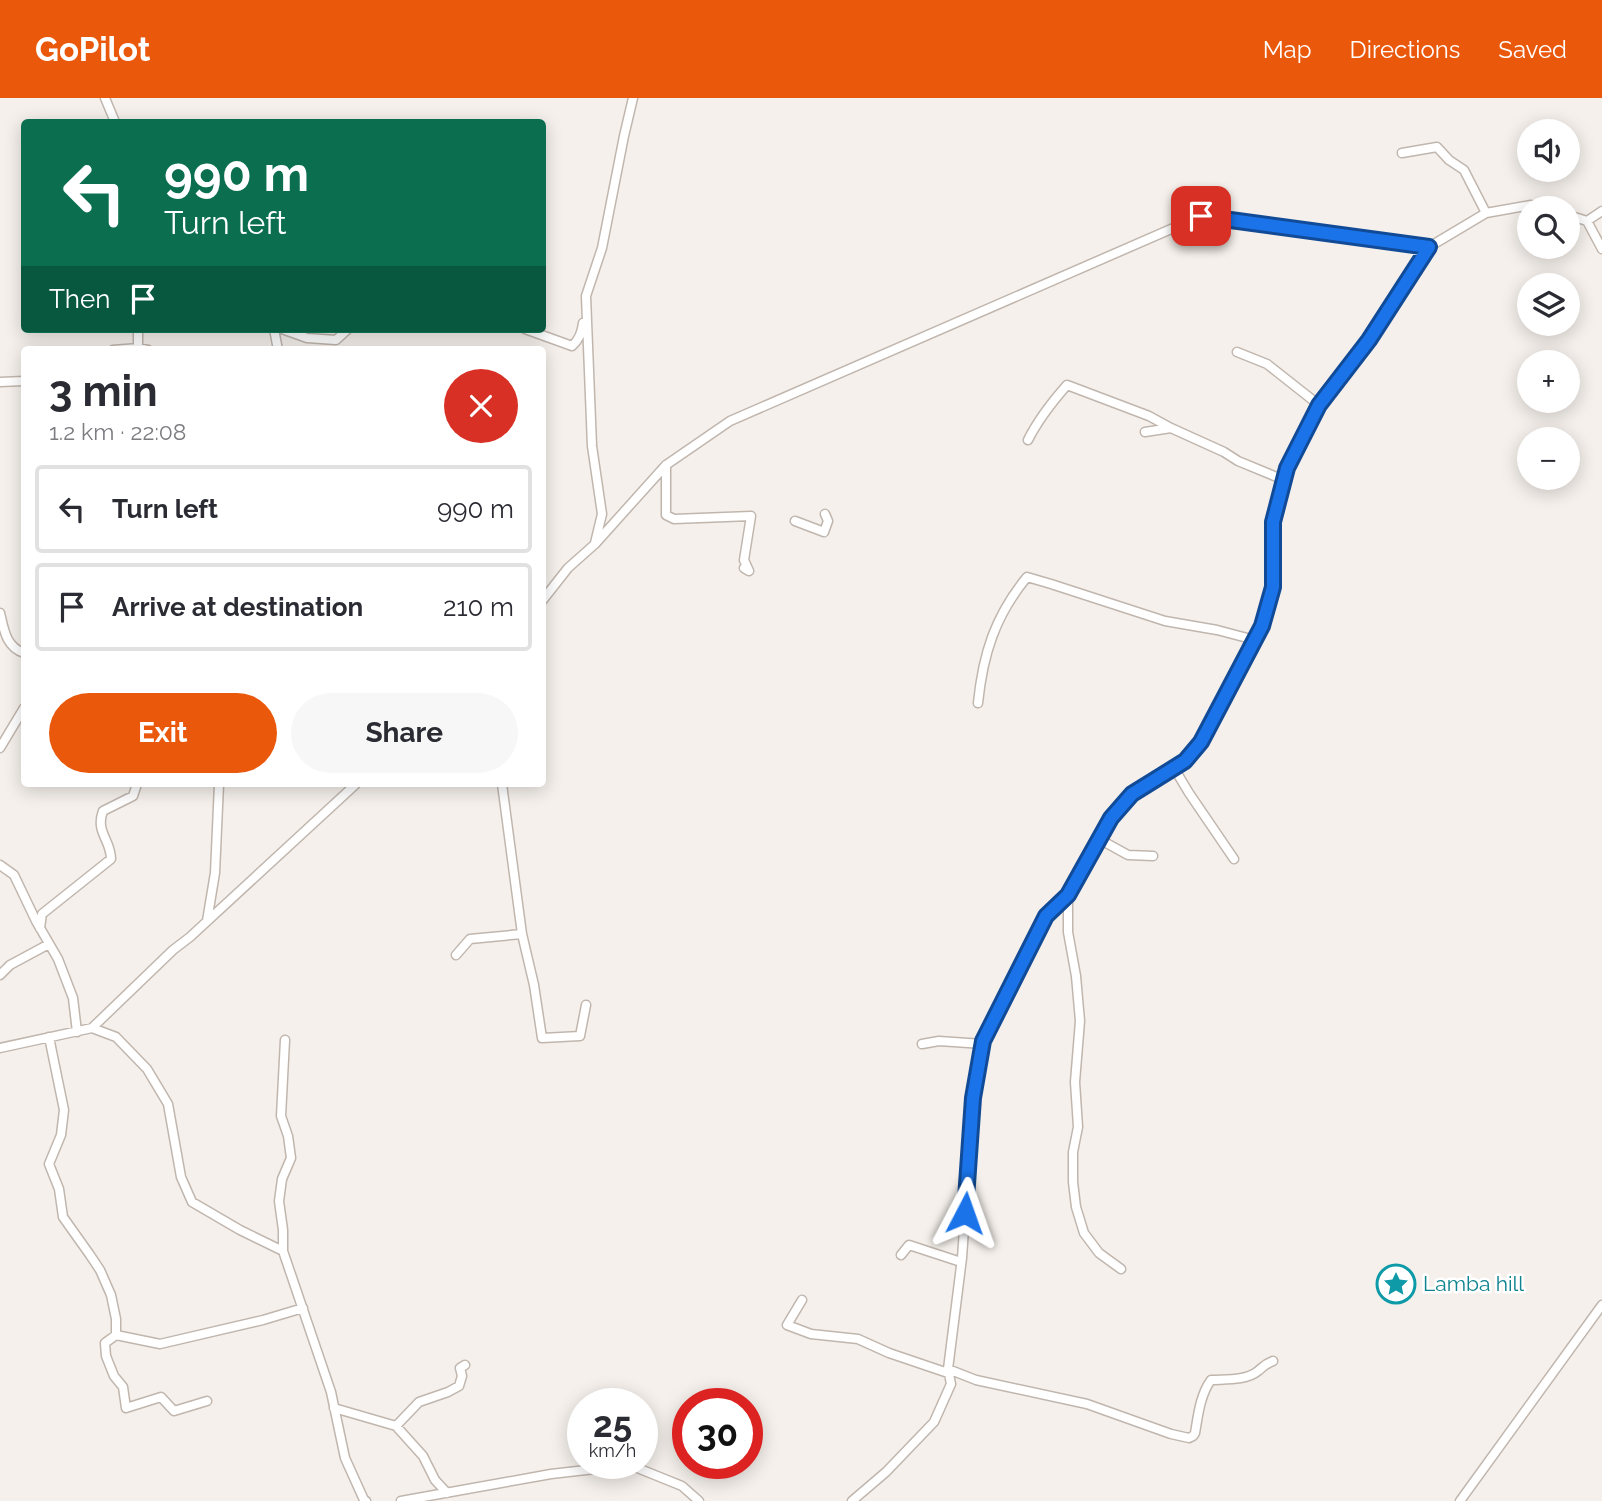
<!DOCTYPE html>
<html lang="en">
<head>
<meta charset="utf-8">
<style>
	body { margin:0; font-family:Raleway,sans-serif; background:#f7f7f7; color:#2b2b33; height:100vh; display:flex; flex-direction:column; font-size:26px; white-space:nowrap }
	* { box-sizing:border-box; margin:0 }
	p { font-size:23px; color:#7c7c81 }
	.icon { flex:none; width:38px; height:38px; fill:none; stroke:currentColor; stroke-width:2; stroke-linecap:round; stroke-linejoin:round }
	.map { position:relative; flex:1; overflow:hidden }
	.panel { position:absolute; left:21px; top:248px; width:525px; height:441px; display:flex; flex-direction:column; background:#fff; border-radius:7px; box-shadow:0 4px 18px #0003 }
	.panel>* { flex:none }
	.banner { position:absolute; left:21px; top:21px; width:525px; height:214px; border-radius:7px; box-shadow:0 4px 18px #0003; background:#0b6e4f; color:#fff; overflow:hidden }
	.fabs { position:absolute; left:1517px; top:21px; display:grid; gap:14px }
	.fabs a { display:grid; place-items:center; width:63px; height:63px; border-radius:50%; background:#fff; box-shadow:0 4px 18px #0003; font-size:35px }
	.speed { position:absolute; left:567px; top:1290px; display:flex; gap:14px; font-size:35px; font-weight:700; text-align:center }
	.speed>* { display:grid; place-content:center; width:91px; height:91px; border-radius:50%; background:#fff; box-shadow:0 4px 18px #0003; line-height:1 }
	.speed small { font-size:18px; font-weight:400 }
	.speed .limit { border:10px solid #d22; background:#fff; color:#111 }
	.pin { position:absolute; display:grid; place-items:center; width:60px; height:60px; color:#fff; margin:-30px; border-radius:14px; box-shadow:0 4px 10px #0006 }
	.me { position:absolute; width:77px; margin:-38px; rotate:4deg; stroke-linejoin:round; filter:drop-shadow(0 0 5px #0008) }
	.turn { display:flex; align-items:center; gap:24px; height:147px; padding:0 28px; font-size:32px }
	.turn .icon { width:91px; height:91px; stroke-width:2.5 }
	.turn b { display:block; font-size:49px; line-height:60px }
	.then { display:flex; align-items:center; height:66px; padding:0 28px; background:#0003; gap:14px; font-size:26px }
	.round { display:grid; place-items:center; flex:none; width:74px; height:74px; border-radius:37px; background:#f7f7f7 }
	.headline { display:flex; align-items:center; justify-content:space-between; height:119px; padding:0 28px }
	h1 { font-size:42px; font-weight:700; line-height:52px }
	.cta { display:flex; gap:14px; margin-top:auto; padding:14px 28px }
	.cta a { flex:1; height:80px; border-radius:42px; background:#ea580c; color:#fff; font-size:28px; font-weight:700; line-height:80px; text-align:center }
	.cta a+a { background:#f7f7f7; color:#2b2b33 }
	ul { padding:0; list-style:none }
	li { display:flex; align-items:center; gap:21px; height:88px; margin:0 14px 10px; padding:0 14px; border:4px solid #e1e1e2; border-radius:7px }
	li div { flex:1 }
	li b { display:block; font-size:26px }
	li em { font-style:normal }
	header { display:flex; align-items:center; gap:42px; box-sizing:border-box; height:98px; padding:0 35px; background:#ea580c; color:#fff }
	header strong { font-size:33px }
	nav { display:flex; gap:38px; margin-inline-start:auto; font-size:24px }
	.map>svg:first-child { display:block }
	.lines { fill:none; stroke-linecap:round; stroke-linejoin:round }
	.minor-casing { stroke:#c0b6ae; stroke-width:11 }
	.minor { stroke:#fff; stroke-width:8 }
	.route-casing { stroke:#114b97; stroke-width:18 }
	.route { stroke:#1a73e8; stroke-width:12 }
	.labels { text-anchor:middle; stroke-width:5; stroke-linejoin:round; paint-order:stroke }
	.culture-label { font-size:21px; fill:#0d838f; stroke:#fff; text-anchor:start }
</style>
</head>
<body>
<header>
<strong>GoPilot</strong>
<nav><a>Map</a><a>Directions</a><a>Saved</a></nav>
</header>
<div class="map">
<svg width="1602" height="1403" viewBox="0 0 1602 1403">
	<rect width="100%" height="100%" fill="#f5f0eb"/>
	<g class="lines">
		<defs>
			<path id="minor" d="M105 0 115 24
				M1402 55 1437 49 1449 62 1464 72 1486 115
				M1568 117 1587 123 1602 113
				M1587 123 1602 151
				M274 231 278 252
				M282 231 307 240 336 242 348 231
				M525 231 572 248C579 242 582 234 583 225
				M138 250V231
				M113 252 138 250 148 252
				M1237 254 1267 266 1319 307
				M0 284 24 283
				M1145 334 1171 330 1224 354 1238 363 1284 382
				M1028 342C1038 322 1052 304 1067 287L1149 318 1171 330
				M666 367V417L674 421 751 418 744 462 749 473 744 470
				M795 423 824 434 828 423 825 416
				M595 445 602 416 592 348 586 198 602 150 624 38 633 0
				M542 503 568 470 595 446 666 367 730 323 1201 118 1429 149 1486 115 1531 107 1544 110
				M0 515C4 532 6 549 24 555
				M978 605C983 556 995 518 1027 479L1051 486 1165 523 1217 532 1255 542
				M0 650 24 610
				M1174 670 1189 695 1234 761
				M502 686 522 836 534 887 542 940 580 938 586 907
				M1099 741 1128 757 1153 758
				M0 767 14 777 36 823 58 861 73 900 77 934
				M1068 797V834L1076 878 1080 923 1075 984 1078 1029 1073 1054V1084L1076 1109 1084 1135 1099 1155 1121 1171
				M207 823 215 775 219 686
				M40 830 42 816 111 761C111 742 95 734 103 713L133 698 137 686
				M456 857 470 841 522 836
				M0 877 10 867 49 846
				M92 930 116 939 147 971 168 1006 181 1079 192 1104 240 1132 283 1153
				M49 939 64 1012 61 1037 49 1066 59 1091 63 1119 90 1157 100 1172 111 1197 116 1221V1237
				M285 942 281 1018 288 1038 291 1060 282 1081 279 1103 283 1132V1153L331 1294 345 1360 364 1402 366 1403
				M922 946 939 943 983 946
				M0 950 92 930 173 852 190 839 356 686
				M901 1157 909 1147 961 1164
				M802 1202 787 1227 811 1236 858 1241 889 1255 948 1275
				M948 1271 976 1282 1087 1306 1171 1336 1189 1340 1193 1338 1195 1335C1198 1318 1200 1297 1211 1282 1225 1281 1246 1283 1258 1273 1264 1268 1265 1266 1273 1263
				M207 1303 174 1313 161 1299 126 1310 123 1289 114 1278 106 1258 105 1245 116 1237 160 1246 263 1222 303 1210
				M334 1310 396 1328 423 1358 435 1382 447 1395
				M396 1328 419 1304 448 1294 459 1288 462 1278 460 1270 465 1267
				M401 1403 551 1376 630 1367 682 1388 699 1403
				M852 1403 886 1374 934 1324 951 1286 948 1271 962 1160 973 1000 983 944 1047 818 1068 797 1111 720 1132 696 1185 663 1201 644 1262 528 1273 489V424L1287 370 1319 307 1369 242 1429 149
				M1460 1403 1602 1207"/>
		</defs>
		<use href="#minor" class="minor-casing"/>
		<use href="#minor" class="minor"/>
	</g>
	<g class="lines">
		<defs>
			<path id="route" d="M965 1115 973 1000 983 943 1046 818 1068 797 1111 720 1132 696 1185 663 1201 644 1262 528 1273 489V424L1287 370 1319 307 1369 242 1429 149 1201 118"/>
		</defs>
		<use href="#route" class="route-casing"/>
		<use href="#route" class="route"/>
	</g>
	<defs>
		<symbol id="sight-ring" viewBox="-11 -11 22 22"><circle r="9.5" fill="#fff" stroke="#0f9aa8" stroke-width="1.5"/><path d="M0-6L1.8-2.2L6-1.7L2.9 1.2L3.7 5.4L0 3.3L-3.7 5.4L-2.9 1.2L-6-1.7L-1.8-2.2Z" fill="#0f9aa8"/></symbol>
	</defs>
	<g fill-rule="evenodd">
		<use href="#sight-ring" x="1374" y="1164" width="44" height="44"/>
	</g>
	<g class="labels">
		<g class="culture-label">
			<text x="1423" y="1193">Lamba hill</text>
		</g>
	</g>
</svg>
<div class="fabs">
<a><svg class="icon" aria-label="sound" viewBox="0 0 24 24"><path d="M4 9h4l5-4v14l-5-4H4zM17 9q2 3 0 6"/></svg></a>
<a><svg class="icon" aria-label="search" viewBox="0 0 24 24"><circle cx="10" cy="10" r="6"/><path d="M15 15l6 6"/></svg></a>
<a><svg class="icon" aria-label="layers" viewBox="0 0 24 24"><path d="M12 4l9 5-9 5-9-5zM3 14l9 5 9-5"/></svg></a>
<a>+</a>
<a>−</a>
</div>
<div class="speed"><div>25<small>km/h</small></div><div class="limit">30</div></div>
<div class="pin" style="left:1201px;top:118px;background:#d93025"><svg class="icon" aria-label="arrive" viewBox="0 0 24 24"><path d="M6 21V4h12l-3 4 3 4H6"/></svg></div>
<svg class="me" style="left:965px;top:1115px" viewBox="-20 -20 40 40"><path d="M0-17L14 15 0 8-14 15z" fill="#1a73e8" stroke="#fff" stroke-width="4"/></svg>
<div class="banner">
<div class="turn"><svg class="icon" aria-label="left" viewBox="0 0 24 24"><path d="M17 20v-9H6M10 6l-5 5 5 5"/></svg><div><b>990 m</b>Turn left</div></div>
<div class="then">Then<svg class="icon" aria-label="arrive" viewBox="0 0 24 24"><path d="M6 21V4h12l-3 4 3 4H6"/></svg></div>
</div>
<section class="panel">
<div class="headline"><div><h1>3 min</h1><p>1.2 km · 22:08</p></div><a class="round" style="background:#d93025;color:#fff"><svg class="icon" aria-label="close" viewBox="0 0 24 24"><path d="M6 6l12 12M18 6L6 18"/></svg></a></div>
<ul>
<li><svg class="icon" aria-label="left" viewBox="0 0 24 24"><path d="M17 20v-9H6M10 6l-5 5 5 5"/></svg><div><b>Turn left</b></div><em>990 m</em></li>
<li><svg class="icon" aria-label="arrive" viewBox="0 0 24 24"><path d="M6 21V4h12l-3 4 3 4H6"/></svg><div><b>Arrive at destination</b></div><em>210 m</em></li>
</ul>
<div class="cta"><a>Exit</a><a>Share</a></div>
</section>
</div>
</body>
</html>
